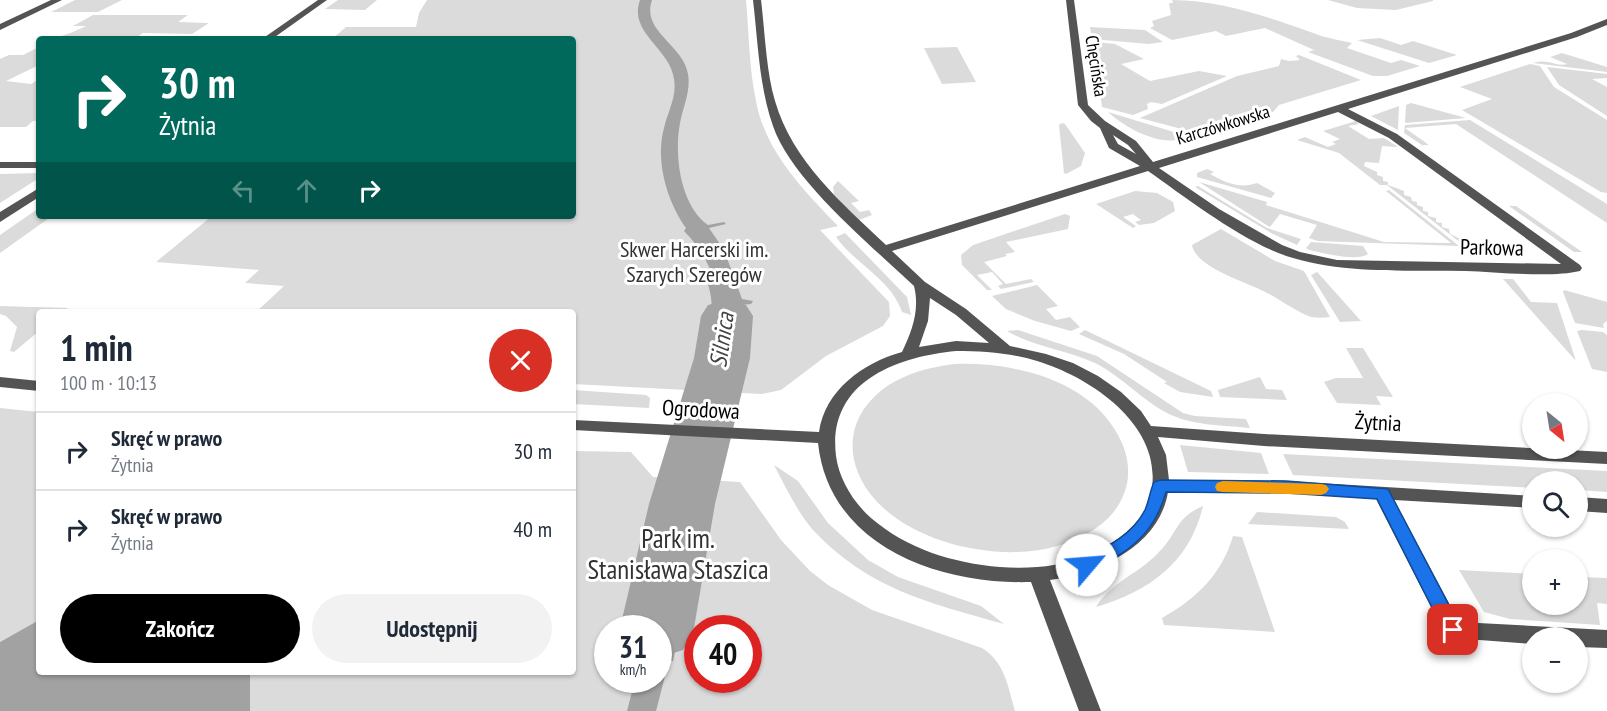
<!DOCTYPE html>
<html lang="pl">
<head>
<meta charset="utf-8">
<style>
	body { margin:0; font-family:"PT Sans Narrow",sans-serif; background:#f2f2f3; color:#1f2937; height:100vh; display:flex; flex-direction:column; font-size:22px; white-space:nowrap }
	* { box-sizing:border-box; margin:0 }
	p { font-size:20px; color:#747a83 }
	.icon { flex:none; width:33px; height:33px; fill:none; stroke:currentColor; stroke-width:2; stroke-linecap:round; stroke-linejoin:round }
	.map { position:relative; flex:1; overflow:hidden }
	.details { position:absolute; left:36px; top:309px; width:540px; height:366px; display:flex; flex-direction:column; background:#fff; border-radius:6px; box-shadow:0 2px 4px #0004 }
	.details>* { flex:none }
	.banner { position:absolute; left:36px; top:36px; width:540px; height:183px; border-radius:6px; box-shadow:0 2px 4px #0004; background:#00695c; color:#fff; overflow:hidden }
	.needle { width:39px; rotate:150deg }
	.controls { position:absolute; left:1522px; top:393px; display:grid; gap:12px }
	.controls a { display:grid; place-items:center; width:66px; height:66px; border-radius:50%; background:#fff; box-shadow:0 2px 4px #0004; font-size:30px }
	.speed { position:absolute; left:594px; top:615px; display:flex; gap:12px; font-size:30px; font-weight:700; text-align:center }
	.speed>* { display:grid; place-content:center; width:78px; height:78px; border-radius:50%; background:#fff; box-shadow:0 2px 4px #0004; line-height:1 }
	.speed small { font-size:15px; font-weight:400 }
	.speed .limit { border:9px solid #d22; background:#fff; color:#111 }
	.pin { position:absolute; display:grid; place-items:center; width:51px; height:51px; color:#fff; margin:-26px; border-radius:12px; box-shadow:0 3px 9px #0006 }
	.me { position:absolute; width:66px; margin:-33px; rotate:63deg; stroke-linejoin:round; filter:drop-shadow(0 0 4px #0008) }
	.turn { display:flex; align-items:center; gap:21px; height:126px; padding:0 24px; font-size:27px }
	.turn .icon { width:78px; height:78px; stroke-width:2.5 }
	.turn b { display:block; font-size:42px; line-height:51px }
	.lanes { display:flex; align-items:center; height:57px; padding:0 24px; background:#0003; justify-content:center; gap:30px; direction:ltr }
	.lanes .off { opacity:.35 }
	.round { display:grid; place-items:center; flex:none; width:63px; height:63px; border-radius:32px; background:#f2f2f3 }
	.summary { display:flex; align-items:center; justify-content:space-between; height:102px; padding:0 24px }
	h1 { font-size:36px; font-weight:800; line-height:45px }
	.primary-button { display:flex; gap:12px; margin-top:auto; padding:12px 24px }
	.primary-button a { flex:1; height:69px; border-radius:36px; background:#000; color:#fff; font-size:24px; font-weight:800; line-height:69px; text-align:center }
	.primary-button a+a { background:#f2f2f3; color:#1f2937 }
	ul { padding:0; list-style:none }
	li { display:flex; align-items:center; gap:18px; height:78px; padding:0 24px; border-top:2px solid #e0e1e3 }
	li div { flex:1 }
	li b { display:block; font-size:22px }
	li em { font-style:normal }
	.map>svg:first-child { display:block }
	.green { fill:#dbdbdb; fill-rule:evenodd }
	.water { fill:#a2a2a2 }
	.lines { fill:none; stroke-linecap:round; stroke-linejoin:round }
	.river { fill:#a2a2a2; fill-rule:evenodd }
	.minor { fill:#545454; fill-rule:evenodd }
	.route { fill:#1a73e8; stroke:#114b97; stroke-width:1.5 }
	.slow { fill:#f59e0b }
	.labels { text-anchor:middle; stroke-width:6; stroke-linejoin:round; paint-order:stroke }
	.far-street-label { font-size:18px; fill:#000; stroke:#fff }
	.street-label { font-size:22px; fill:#000; stroke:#fff }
	.park-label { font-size:22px; fill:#323232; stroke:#fff }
	.water-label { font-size:24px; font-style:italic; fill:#434343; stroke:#fff }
	.near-park-label { font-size:27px; fill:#323232; stroke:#fff }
</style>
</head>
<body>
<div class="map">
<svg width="1607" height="711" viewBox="0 0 1607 711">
	<rect width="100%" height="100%" fill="#fff"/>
	<path class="green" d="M75 0H122L98 12H51Z
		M338 0H377L365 10 325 9Z
		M427 0H746C749 33 749 68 756 101 765 151 803 190 838 226L820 230 889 302 890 316 883 326 826 356 781 390 762 394 573 384V312H256L284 286 245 283 259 270 156 262 212 216H573V39H332L346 27H416L419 13Z
		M1172 0C1221 0 1271 18 1316 34 1326 38 1340 40 1352 43L1347 48 1391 63 1401 60 1420 66 1387 76H1373L1308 52 1314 50 1265 28 1226 36 1216 31 1172 40 1150 28 1154 26 1152 21 1171 15 1169 3H1173Z
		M1328 0H1433V1L1396 10 1357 8Z
		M93 15H188L178 22 209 23 192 34 143 33 134 39H55C65 34 75 32 86 26H73Z
		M1090 27 1145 30 1163 42 1149 44 1092 39Z
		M1380 38 1401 45 1413 41 1457 55 1429 63 1357 40Z
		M1093 42 1115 44 1144 59 1121 64 1150 81 1199 71 1227 76 1162 104 1151 102 1147 104 1148 109 1133 115 1102 107Z
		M39 47V65L6 81 31 84 39 79V121H33L26 127H0V59L9 55H23Z
		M957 47 976 82 942 84 924 48Z
		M1562 53 1607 67V72L1533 63C1549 58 1555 67 1567 64L1550 57Z
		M1299 55 1361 80 1279 105 1273 112 1214 129 1193 132 1140 118 1237 76 1279 66 1281 59 1289 61 1300 60 1296 56Z
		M1530 64 1540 66 1554 87 1607 120V193L1601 192 1462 110 1492 99 1460 87Z
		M1547 67 1607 74V78L1592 79 1607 87V116L1559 85Z
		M1411 103 1466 118 1405 123 1406 105Z
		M1399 106 1398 130 1371 116Z
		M1108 112 1187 136C1165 150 1125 128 1108 112Z
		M1470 120 1607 204V223L1456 124 1405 128 1429 145H1422L1404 133 1405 125Z
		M1356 121 1359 124 1348 126 1369 139 1384 138 1398 147 1382 146 1379 163 1365 162 1364 166 1377 172V175L1383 177V181L1388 182V185L1404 191V195L1411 197 1412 201 1417 202V205L1423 207V211L1428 212V216L1436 218V222L1442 223V227L1449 229 1450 234 1465 241V245L1462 244 1387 185H1380L1339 153 1297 140 1305 137 1328 147 1336 144 1332 142 1340 139 1323 131Z
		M1062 123 1065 124 1085 153 1081 166 1066 174 1064 173 1059 125Z
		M1207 169 1214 172 1210 174C1226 183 1240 189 1257 183L1275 193 1271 198 1197 177V173Z
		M0 174 38 173 39 178 0 203Z
		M838 181 859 201 851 203 860 212 869 210 872 215 859 220 834 195 833 187Z
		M1199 182 1267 202 1266 205 1384 242 1451 243 1386 191 1389 190 1459 246 1318 241 1309 238 1317 225 1280 214 1270 227 1268 226Z
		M1198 186 1267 228 1301 239 1297 245 1273 234 1195 187Z
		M1135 191 1157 193 1173 202 1175 211 1154 223 1139 225 1135 222 1141 220 1133 214 1123 217 1136 226 1133 228 1096 204Z
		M1509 206H1516L1582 252H1574Z
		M39 208V216H52L0 253V235Z
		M1065 214 1070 216 1068 229 1006 242 1015 252 1005 254 1007 256 984 262 1006 284 1031 279 1034 282 1001 289 998 286 1003 284 992 272 977 275 992 290H987L962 265 961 255 973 245Z
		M1221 229 1275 261 1304 271 1330 317C1324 318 1317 318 1311 317 1296 312 1280 299 1265 292 1247 282 1196 268 1192 245Z
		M845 233 907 297 911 315 902 312C891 279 855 264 836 237Z
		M1311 242 1363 246 1368 254C1357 262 1323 253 1309 250L1306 248Z
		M1317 272 1319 274 1361 321 1340 322 1311 275Z
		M1503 279H1513L1531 302 1557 303 1576 361Z
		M1037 285 1058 306 1046 309 1056 320 1070 317 1080 327 1071 331 1035 321 1006 309 992 296Z
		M1564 290 1607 302V321L1603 324 1604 328 1575 323 1563 292Z
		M0 306 68 308 63 312H39V331L14 352 10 351 17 327 6 316 0 314Z
		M1018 330 1097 356 1183 413 1195 416 1246 419 1250 428C1222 425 1191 426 1165 412 1141 399 1122 377 1097 364 1068 350 1034 347 1007 331Z
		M1085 330 1211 391 1213 397 1180 392 1164 383 1167 382 1124 354 1079 334Z
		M1582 330 1603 332 1607 335V372L1592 369 1577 331Z
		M1346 348H1363L1393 397 1376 396 1381 405 1337 403 1324 382 1336 378H1363Z
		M955 364C1016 362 1095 381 1122 443 1129 459 1131 479 1123 496 1112 523 1084 538 1057 546 992 566 872 537 854 460 850 441 854 421 867 405 888 378 922 368 955 364Z
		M1260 377 1266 389 1282 390 1287 400 1220 397 1218 390Z
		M573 390 646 395 650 398 649 408 573 404Z
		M0 408 39 412V620L0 642Z
		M1180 445 1261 453 1269 474 1188 472Z
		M573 451 631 452 653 477 740 482 781 540 810 571 828 585 872 610 982 648C1005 662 1008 687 1015 711H250V672H573ZM608 628H658V680H608ZM698 628H748V680H698Z
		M1283 454 1607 471V492L1578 490V482H1533V488L1293 475Z
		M774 465 798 481 828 523 868 560 898 577 981 606 1004 624C929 603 868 589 812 529 797 511 785 486 774 465Z
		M1203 506C1190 562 1150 591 1096 607 1112 581 1139 574 1159 552 1178 533 1175 518 1203 506Z
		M1257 512 1336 517 1345 522 1349 529 1248 524Z
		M1233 536 1242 537 1275 632 1164 625 1162 618C1196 599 1222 574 1233 536Z
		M1459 570 1533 574V604H1578V577L1607 578V604L1597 603 1600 625 1510 619 1484 612Z"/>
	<path class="water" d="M640 0H652C641 32 683 44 688 74 691 91 683 107 680 123 674 155 680 205 708 225L724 222 726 224 709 228 724 250 742 299 753 301 751 304 741 305 740 332 731 392 702 391C706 363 721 301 704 277L710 274 711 272C705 256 696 243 684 231L686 228C667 201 655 161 664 128 668 111 677 97 674 79 670 48 628 33 640 0Z
		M680 478 716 480 715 487 693 507 697 509 692 567 673 661H669L656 711H627L635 680H658V628H638L666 493 670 486Z
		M39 620V672H250V711H0V642Z"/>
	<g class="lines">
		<path class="river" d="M727 300 746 305 753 316 750 358 715 504 694 628 683 650 658 658V628H620L649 504 694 358 701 316 708 305Z"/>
		<path class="minor" d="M51 0H62L0 30V24Z
			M318 0H327L272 39H262Z
			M753 0H761C765 32 766 70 775 101 793 162 841 202 886 245L1140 166 1109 148 1100 128 1091 121 1078 105 1066 0H1074L1088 105 1105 121 1136 141 1153 162 1571 33 1607 19V25L1577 37 1348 109 1397 134 1580 265 1582 268 1580 271C1551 278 1496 272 1466 271 1408 270 1348 274 1293 258 1247 245 1188 199 1148 171L892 251 925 282 966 309 1010 346 1046 354 1073 363 1098 376 1121 392 1141 411 1151 426 1264 434 1607 452V464L1264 446 1158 437 1166 455 1169 480 1286 481 1533 496V508L1394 500 1459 622 1607 630V648L1578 647V638H1533V644L1453 638 1446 636 1376 499 1286 493 1168 492C1159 547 1098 573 1050 580L1101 711H1079L1031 582C940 585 829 547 818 443L573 430V420L819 432C825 390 863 363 902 352 912 331 920 310 914 286 872 246 791 180 773 126 759 86 758 42 753 0ZM1338 112 1389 138 1561 264 1337 260 1300 252 1282 245 1219 209 1159 168ZM1113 135 1128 145 1136 154 1118 144ZM930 298 956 315 989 343 956 341 919 347 928 321ZM956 351C983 351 1011 353 1037 361 1093 378 1168 429 1150 497 1142 525 1114 544 1089 555 1062 567 1029 569 1000 567 953 563 907 549 871 518 853 502 839 479 836 456 827 382 896 357 956 351Z
			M0 162H39V168H0Z
			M39 188V197L0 222V212Z
			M0 377 39 381V391L0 387Z
			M1578 497 1607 499V513L1578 511Z"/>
	</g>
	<path class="route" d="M1160 480 1286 481 1388 489 1462 630 1459 635 1453 637 1446 635 1377 499 1286 493 1166 492C1157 525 1138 546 1107 562 1098 567 1091 573 1081 570L1078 565 1081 560C1105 548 1132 536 1145 510 1149 501 1150 491 1154 482Z"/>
	<path class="slow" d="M1223 481 1321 484 1326 485 1329 489 1326 493 1321 495 1223 492 1217 491 1215 487 1217 483Z"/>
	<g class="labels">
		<g class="far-street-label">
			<text transform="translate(1096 66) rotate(81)" y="6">Chęcińska</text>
			<text transform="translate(1223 125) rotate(-17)" y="6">Karczówkowska</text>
		</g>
		<g class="street-label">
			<text transform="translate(1492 247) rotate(1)" y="8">Parkowa</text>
			<text transform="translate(701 409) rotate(3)" y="8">Ogrodowa</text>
			<text transform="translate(1378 422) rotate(3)" y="8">Żytnia</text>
		</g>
		<g class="park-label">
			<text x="694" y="257">Skwer Harcerski im.<tspan x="694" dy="25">Szarych Szeregów</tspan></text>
		</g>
		<g class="water-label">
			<text transform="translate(722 340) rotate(-82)" y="8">Silnica</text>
		</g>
		<g class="near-park-label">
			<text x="678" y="548">Park im.<tspan x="678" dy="31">Stanisława Staszica</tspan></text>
		</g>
	</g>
</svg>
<div class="controls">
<a><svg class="needle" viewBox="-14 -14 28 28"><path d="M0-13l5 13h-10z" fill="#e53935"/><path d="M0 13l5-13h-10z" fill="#747a83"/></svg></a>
<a><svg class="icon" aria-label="search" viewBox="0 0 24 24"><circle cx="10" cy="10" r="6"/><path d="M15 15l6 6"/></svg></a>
<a>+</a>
<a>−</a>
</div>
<div class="speed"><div>31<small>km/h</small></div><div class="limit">40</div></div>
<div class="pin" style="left:1453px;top:630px;background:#d93025"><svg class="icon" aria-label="arrive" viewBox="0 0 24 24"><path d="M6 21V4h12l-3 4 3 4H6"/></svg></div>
<svg class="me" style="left:1087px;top:565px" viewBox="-20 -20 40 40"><circle r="19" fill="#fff"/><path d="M0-13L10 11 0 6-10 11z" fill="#1a73e8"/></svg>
<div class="banner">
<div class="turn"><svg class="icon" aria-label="right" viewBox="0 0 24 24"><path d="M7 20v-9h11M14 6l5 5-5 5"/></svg><div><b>30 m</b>Żytnia</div></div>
<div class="lanes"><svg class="icon off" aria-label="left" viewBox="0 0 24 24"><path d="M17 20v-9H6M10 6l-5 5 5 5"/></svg><svg class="icon off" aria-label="ahead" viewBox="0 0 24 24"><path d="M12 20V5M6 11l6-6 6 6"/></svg><svg class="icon" aria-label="right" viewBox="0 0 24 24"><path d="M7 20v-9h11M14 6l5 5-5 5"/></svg></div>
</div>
<section class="details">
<div class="summary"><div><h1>1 min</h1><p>100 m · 10:13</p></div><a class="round" style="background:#d93025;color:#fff"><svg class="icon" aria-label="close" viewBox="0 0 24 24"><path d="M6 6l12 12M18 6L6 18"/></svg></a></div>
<ul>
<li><svg class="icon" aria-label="right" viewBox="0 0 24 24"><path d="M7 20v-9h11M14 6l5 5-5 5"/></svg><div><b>Skręć w prawo</b><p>Żytnia</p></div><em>30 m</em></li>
<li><svg class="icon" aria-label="right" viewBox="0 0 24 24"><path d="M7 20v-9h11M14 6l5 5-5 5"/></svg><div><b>Skręć w prawo</b><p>Żytnia</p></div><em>40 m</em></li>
</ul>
<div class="primary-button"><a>Zakończ</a><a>Udostępnij</a></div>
</section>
</div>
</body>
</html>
